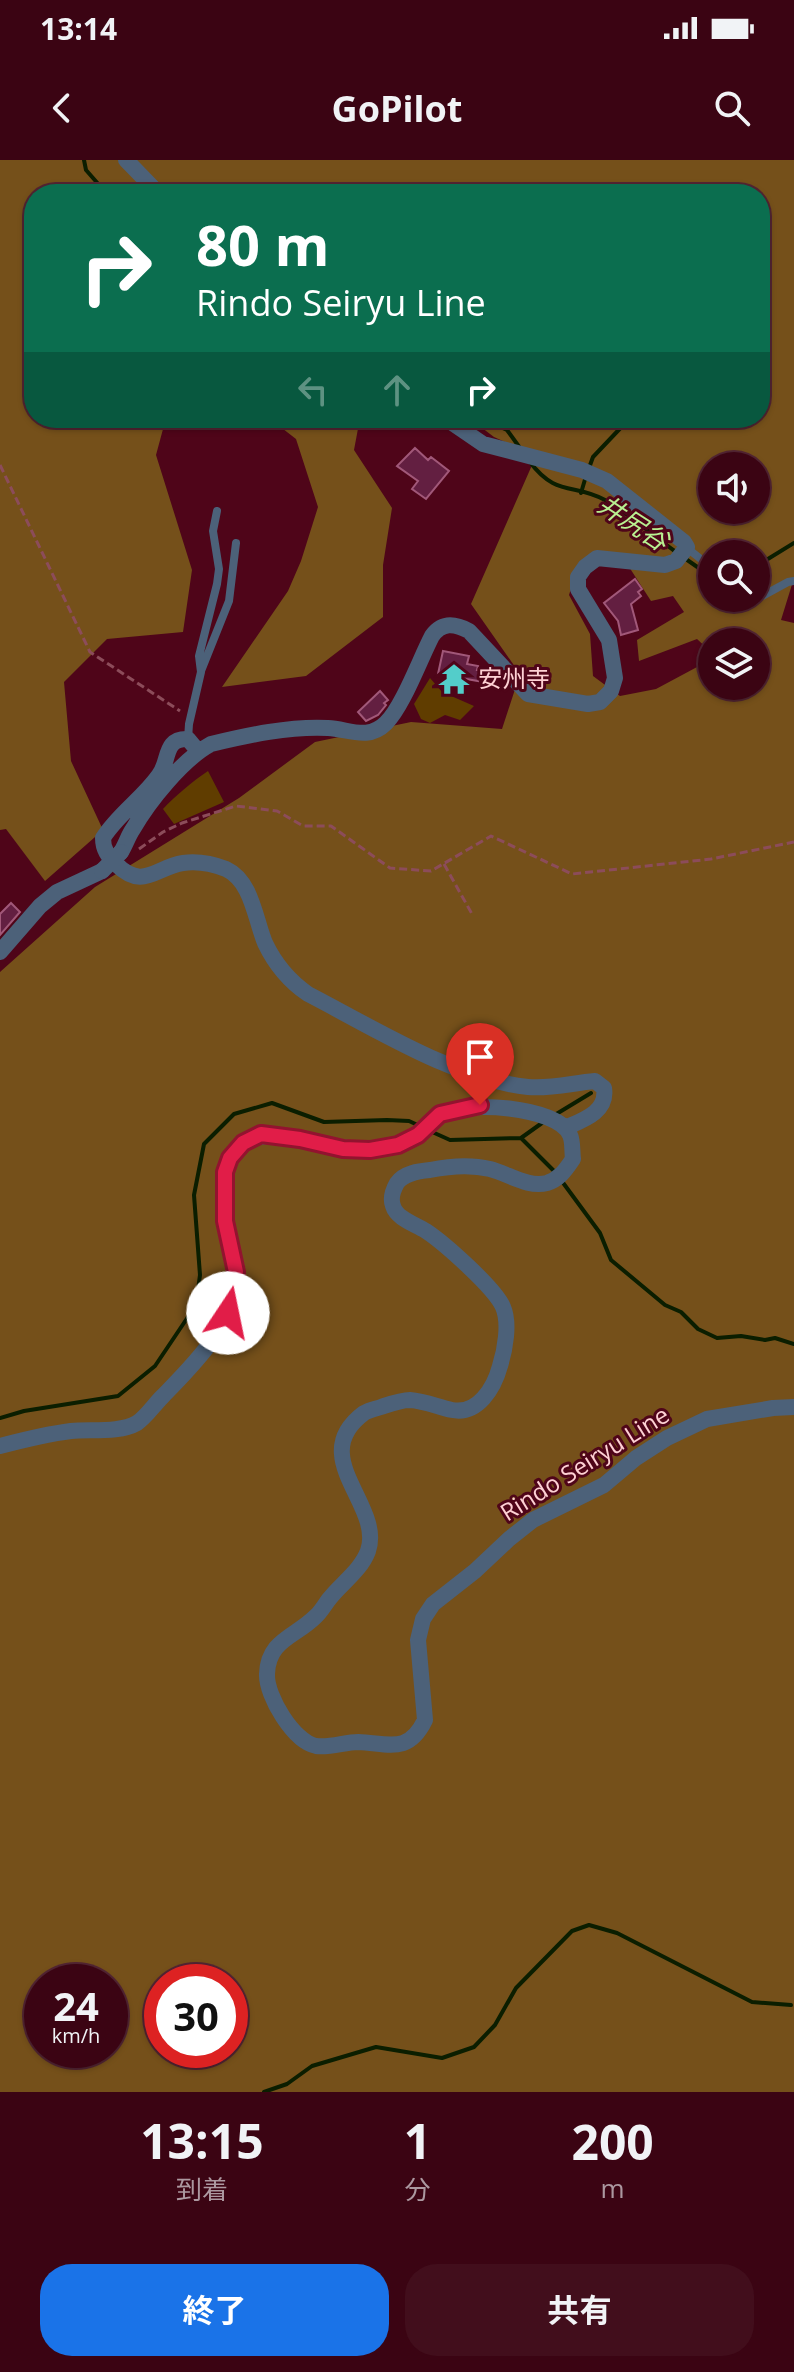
<!DOCTYPE html>
<html lang="ja">
<head>
<meta charset="utf-8">
<style>
	body { margin:0; font-family:"Open Sans","Noto Sans JP",sans-serif; background:#420e1c; color:#f1f3f6; height:100vh; display:flex; flex-direction:column; font-size:30px; white-space:nowrap }
	* { box-sizing:border-box; margin:0 }
	p { font-size:26px; color:#ac98a0 }
	.icon { flex:none; width:44px; height:44px; fill:none; stroke:currentColor; stroke-width:2; stroke-linecap:round; stroke-linejoin:round }
	.map { position:relative; height:1932px; overflow:hidden }
	.drawer { display:flex; flex-direction:column; background:#3b0413; flex:1 }
	.drawer>* { flex:none }
	.hud { position:absolute; left:24px; top:24px; width:746px; height:244px; border-radius:32px; box-shadow:0 2px 6px #0004,0 0 0 2px #542533; background:#0b6e4f; color:#fff; overflow:hidden }
	.tools { position:absolute; left:698px; top:292px; display:grid; gap:16px }
	.tools a { display:grid; place-items:center; width:72px; height:72px; border-radius:50%; background:#3b0413; box-shadow:0 2px 6px #0004,0 0 0 2px #542533; font-size:40px }
	.speed { position:absolute; left:24px; top:1804px; display:flex; gap:16px; font-size:40px; font-weight:700; text-align:center }
	.speed>* { display:grid; place-content:center; width:104px; height:104px; border-radius:50%; background:#3b0413; box-shadow:0 2px 6px #0004,0 0 0 2px #542533; line-height:1 }
	.speed small { font-size:20px; font-weight:400 }
	.speed .limit { border:12px solid #d22; background:#fff; color:#111 }
	.pin { position:absolute; display:grid; place-items:center; width:68px; height:68px; color:#fff; margin:-82px -34px; border-radius:50% 50% 50% 0; rotate:-45deg; box-shadow:0 0 8px #0007 }
	.pin .icon { rotate:45deg }
	.me { position:absolute; width:88px; margin:-44px; rotate:11deg; stroke-linejoin:round; filter:drop-shadow(0 0 6px #0008) }
	.turn { display:flex; align-items:center; gap:28px; height:168px; padding:0 40px; font-size:36px }
	.turn .icon { width:104px; height:104px; stroke-width:2.5 }
	.turn b { display:block; font-size:56px; line-height:68px }
	.lanes { display:flex; align-items:center; height:76px; padding:0 40px; background:#0003; justify-content:center; gap:40px; direction:ltr }
	.lanes .off { opacity:.35 }
	.eta { display:flex; justify-content:space-evenly; align-items:center; height:136px; text-align:center }
	.eta b { font-size:48px; font-weight:700; line-height:56px }
	.action { display:flex; gap:16px; margin-top:auto; padding:16px 40px }
	.action a { flex:1; height:92px; border-radius:32px; background:#1a73e8; color:#fff; font-size:32px; font-weight:700; line-height:92px; text-align:center }
	.action a+a { background:#420e1c; color:#f1f3f6 }
	.status { display:flex; justify-content:space-between; align-items:center; height:56px; padding:0 40px; background:#3b0413; direction:ltr }
	.status svg { height:22px; fill:currentColor }
	header { display:flex; justify-content:space-between; align-items:center; height:104px; padding:0 40px; background:#3b0413; font-size:36px; font-weight:700 }
	.map>svg:first-child { display:block }
	.green { fill:#603d00 }
	.forest { fill:#75501a; fill-rule:evenodd }
	.lines { fill:none; stroke-linecap:round; stroke-linejoin:round }
	.stream { stroke:#0b1e00; stroke-width:4 }
	.building { fill:#631f41; stroke:#a15879; stroke-width:2 }
	.path { stroke:#8c4c5a; stroke-width:3; stroke-dasharray:8 4; stroke-linecap:butt }
	.service { stroke:#4c6179; stroke-width:8 }
	.minor { stroke:#4c6179; stroke-width:16 }
	.minor-bridge { stroke:#4c6179; stroke-width:16 }
	.route-casing { stroke:#92132f; stroke-width:20 }
	.route { stroke:#e11d48; stroke-width:14 }
	.labels { text-anchor:middle; stroke-width:6; stroke-linejoin:round; paint-order:stroke }
	.poi-label { font-size:24px; fill:#fed1d4; stroke:#4f0519; text-anchor:start }
	.street-label { font-size:24px; fill:#fed1d4; stroke:#4f0519 }
	.water-label { font-size:26px; font-style:italic; fill:#b9f091; stroke:#4f0519 }
</style>
</head>
<body>
<div class="status"><b>13:14</b><svg viewBox="0 0 49 12"><path d="M0 12V9h3v3zM5 12V6h3v6zM10 12V3h3v9zM15 12V0h3v12zM26 1h20v11H26zM47 4h2v5h-2z"/></svg></div>
<header><svg class="icon" aria-label="back" viewBox="0 0 24 24"><path d="M15 5l-7 7 7 7"/></svg>GoPilot<svg class="icon" aria-label="search" viewBox="0 0 24 24"><circle cx="10" cy="10" r="6"/><path d="M15 15l6 6"/></svg></header>
<div class="map">
<svg width="794" height="1932" viewBox="0 0 794 1932">
	<rect width="100%" height="100%" fill="#4f0519"/>
	<path class="green" d="M430 518 442 532 474 546 460 560 445 555 430 563 421 559 414 544Z
		M208 611 224 642 174 664 163 649C175 636 193 621 208 611Z"/>
	<path class="forest" d="M0 0H794V418L781 460 794 463V1932H0V812L95 727 239 638 315 582 411 562 502 569 520 514 471 444 536 296 494 277 469 258H760V34H34V258H166L156 295 192 410 183 472 107 479 64 522 71 601 103 670 45 721 6 669 0 670ZM712 306H756V350H712ZM712 394H756V438H712ZM622 396 651 441 673 436 684 452 637 480 639 501 697 479 712 493V482H756V526H712V499L656 529 620 536 593 516 590 474 569 435 578 407ZM42 1822H110V1890H42ZM162 1822H230V1890H162Z
		M269 258H360L354 290 392 348 383 405V457L306 516 222 527 288 431 301 401 318 347 296 279Z"/>
	<g class="lines">
		<path class="stream" d="M84 0 86 10 107 34
			M481 258 507 270 520 288
			M530 302C556 337 574 323 605 340 631 355 652 375 676 392
			M589 308 593 297 630 258
			M581 333 586 316
			M683 397 703 411 710 409
			M756 402H763L794 383
			M553 956 591 933
			M430 971 450 980 521 978
			M521 978 556 1013
			M521 978 542 963
			M561 1020 600 1073 611 1100 665 1145 681 1152 698 1169 717 1178 741 1176 765 1180 775 1178 794 1184
			M0 1258 24 1251 118 1236 155 1206 196 1145 200 1115 194 1035 204 984 234 954 272 943 324 962 387 960 409 961 422 967
			M264 1932 287 1924 312 1906 376 1887 442 1898 474 1887 495 1865 516 1828 572 1771 589 1765 617 1773 752 1842 791 1845"/>
	</g>
	<path class="building" d="M415 288 428 300 431 297 449 311 426 339 412 329 418 321 397 306Z
		M635 419 642 429 638 432 641 436 631 444 638 470 621 475 618 461 604 443Z
		M443 491 469 496 467 504 478 506 477 510H480L478 521 438 514Z
		M380 531 388 540 384 543 386 545 378 555 366 561 358 552Z
		M11 743 20 752 0 775V754Z"/>
	<g class="lines">
		<path class="path" d="M0 305 90 492 180 551
			M139 689 163 672 182 663 236 646 277 651 303 666H331L390 708 431 711 491 676 572 714 711 699 794 682
			M444 704 472 754"/>
		<path class="service" d="M687 388 712 408
			M747 438 753 441 788 422 794 421
			M201 511 229 441 236 383
			M188 579 189 564 201 512 199 496 217 424 219 409 213 371 217 351"/>
		<path class="minor" d="M126 0 159 34
			M198 591 188 579C163 578 170 601 159 615 143 638 118 654 103 678 103 690 108 696 116 704 143 731 156 707 183 703 197 701 213 704 226 709 252 721 255 759 265 783 275 804 289 821 308 834 374 868 454 919 528 927 551 929 572 923 595 921L604 928C608 952 583 960 565 968
			M121 692C126 684 128 676 133 669 149 641 183 599 211 584 248 575 290 566 328 568 349 569 368 581 386 563 403 546 420 499 432 476 442 462 454 463 469 471L528 534 588 544 600 542 611 531 615 518 609 480 578 429V417L585 407 597 398 665 405 676 401 687 387 684 382 607 321 582 310 483 284 445 258
			M0 792 40 746 57 732 102 711
			M0 1286C23 1280 47 1274 71 1271 90 1269 120 1273 137 1263 146 1257 154 1245 162 1237 195 1203 234 1166 236 1116 236 1106 232 1096 230 1086 223 1054 214 1008 243 984 268 963 333 990 366 990 383 990 403 985 417 975 426 970 431 960 439 955 463 940 558 946 570 975 573 981 572 992 573 999 566 1009 560 1019 547 1023 528 1028 509 1014 490 1009 469 1004 450 1006 430 1010 419 1011 404 1013 397 1023 393 1030 390 1038 393 1046 397 1059 415 1064 426 1071 444 1083 495 1128 503 1147 510 1163 505 1190 500 1206 494 1228 478 1255 452 1250 438 1247 425 1241 410 1240 401 1240 390 1244 381 1247 375 1249 369 1250 364 1253 305 1297 384 1345 368 1391 361 1410 342 1423 330 1438 325 1444 321 1452 315 1457 295 1477 268 1480 267 1514 266 1536 294 1582 316 1586 330 1588 345 1582 358 1582 388 1583 408 1595 425 1560L418 1480 423 1459 433 1444 475 1411 509 1379 533 1360 604 1325 636 1298 667 1278 707 1259 773 1248 794 1247"/>
		<path class="minor-bridge" d="M102 711 121 692"/>
	</g>
	<g class="lines">
		<defs>
			<path id="route" d="M228 1153 236 1112 225 1061V1012L230 998 243 983 261 974 300 979 343 989 370 990 398 985 418 975 440 954 480 945"/>
		</defs>
		<use href="#route" class="route-casing"/>
		<use href="#route" class="route"/>
	</g>
	<defs>
		<symbol id="temple-bare" viewBox="-9 -9 18 18"><path d="M0-6L5-2H3V0L6.5 2.5H4V6H1.5V3h-3V6H-4V2.5H-6.5L-3 0V-2H-5Z" fill="#53cdca" stroke="#4f0519" stroke-width="2.5" paint-order="stroke"/></symbol>
	</defs>
	<g fill-rule="evenodd">
		<use href="#temple-bare" x="432" y="497" width="44" height="44"/>
	</g>
	<g class="labels">
		<g class="poi-label">
			<text x="478" y="527">安州寺</text>
		</g>
		<g class="street-label">
			<text transform="translate(585 1304) rotate(-32)" y="8">Rindo Seiryu Line</text>
		</g>
		<g class="water-label">
			<text transform="translate(633 363) rotate(33)" y="9">井尻谷</text>
		</g>
	</g>
</svg>
<div class="tools">
<a><svg class="icon" aria-label="sound" viewBox="0 0 24 24"><path d="M4 9h4l5-4v14l-5-4H4zM17 9q2 3 0 6"/></svg></a>
<a><svg class="icon" aria-label="search" viewBox="0 0 24 24"><circle cx="10" cy="10" r="6"/><path d="M15 15l6 6"/></svg></a>
<a><svg class="icon" aria-label="layers" viewBox="0 0 24 24"><path d="M12 4l9 5-9 5-9-5zM3 14l9 5 9-5"/></svg></a>
</div>
<div class="speed"><div>24<small>km/h</small></div><div class="limit">30</div></div>
<div class="pin" style="left:480px;top:945px;background:#d93025"><svg class="icon" aria-label="arrive" viewBox="0 0 24 24"><path d="M6 21V4h12l-3 4 3 4H6"/></svg></div>
<svg class="me" style="left:228px;top:1153px" viewBox="-20 -20 40 40"><circle r="19" fill="#fff"/><path d="M0-13L10 11 0 6-10 11z" fill="#e11d48"/></svg>
<div class="hud">
<div class="turn"><svg class="icon" aria-label="right" viewBox="0 0 24 24"><path d="M7 20v-9h11M14 6l5 5-5 5"/></svg><div><b>80 m</b>Rindo Seiryu Line</div></div>
<div class="lanes"><svg class="icon off" aria-label="left" viewBox="0 0 24 24"><path d="M17 20v-9H6M10 6l-5 5 5 5"/></svg><svg class="icon off" aria-label="ahead" viewBox="0 0 24 24"><path d="M12 20V5M6 11l6-6 6 6"/></svg><svg class="icon" aria-label="right" viewBox="0 0 24 24"><path d="M7 20v-9h11M14 6l5 5-5 5"/></svg></div>
</div>
</div>
<section class="drawer">
<div class="eta">
<div><b>13:15</b><p>到着</p></div>
<div><b>1</b><p>分</p></div>
<div><b>200</b><p>m</p></div>
</div>
<div class="action"><a>終了</a><a>共有</a></div>
</section>
</body>
</html>
